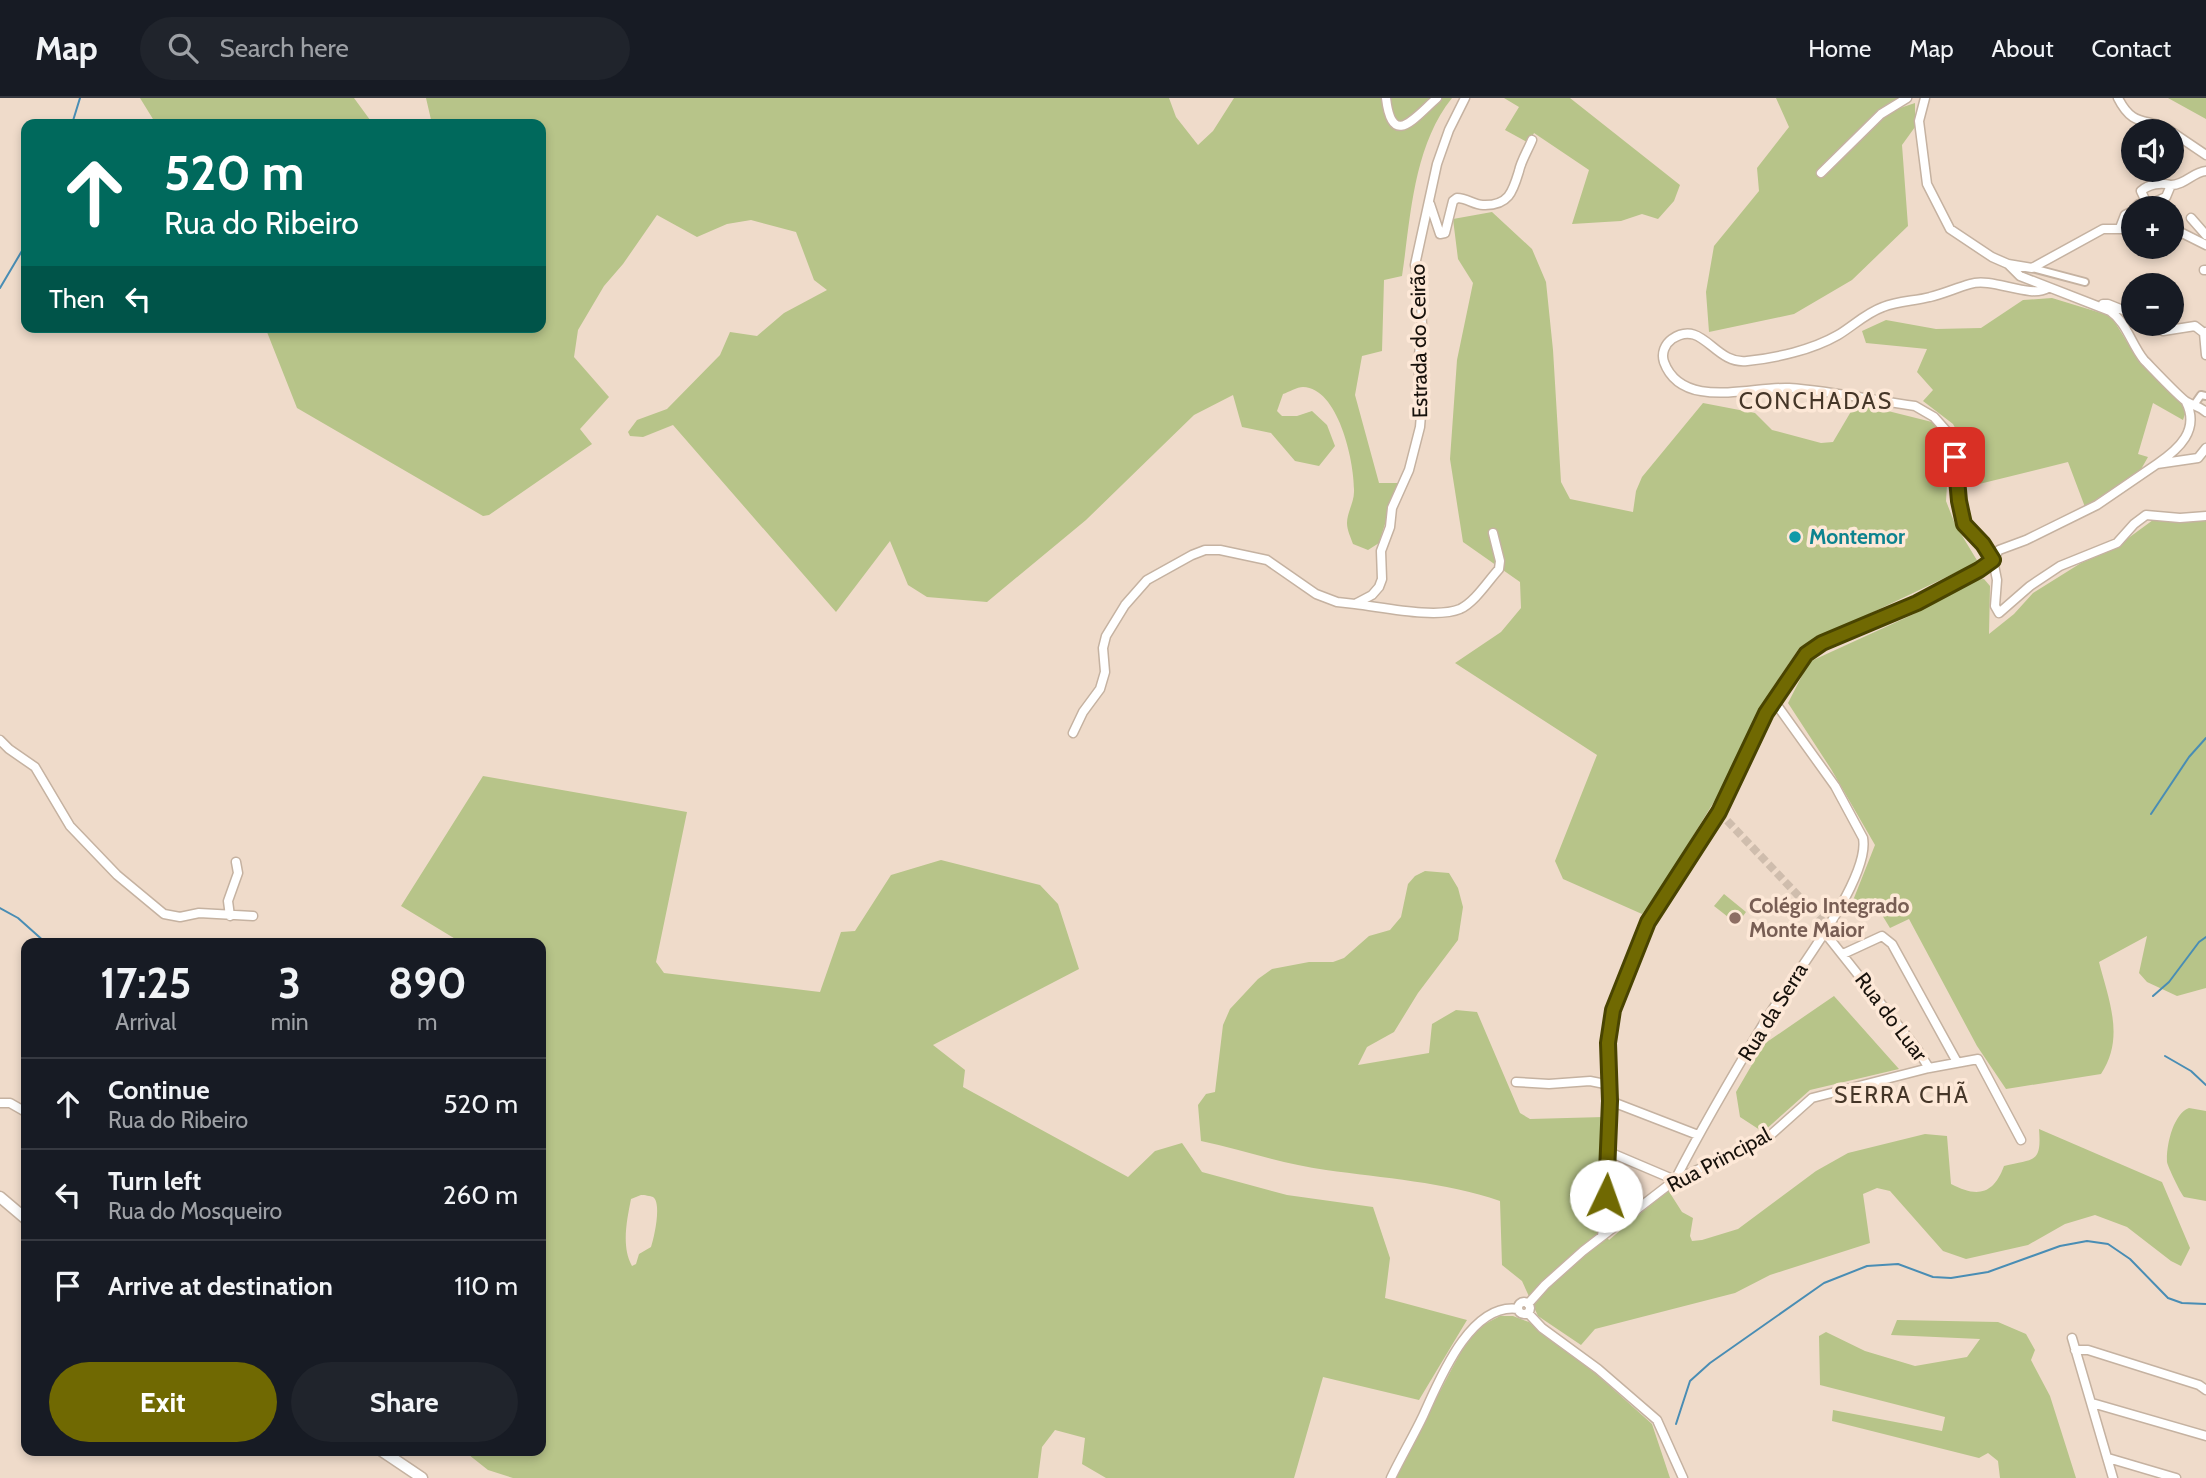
<!DOCTYPE html>
<html lang="en">
<head>
<meta charset="utf-8">
<style>
	body { margin:0; font-family:Cabin,sans-serif; background:#20242c; color:#f1f3f6; height:100vh; display:flex; flex-direction:column; font-size:26px; white-space:nowrap }
	* { box-sizing:border-box; margin:0 }
	p { font-size:23px; color:#9ea1a6 }
	.icon { flex:none; width:38px; height:38px; fill:none; stroke:currentColor; stroke-width:2; stroke-linecap:round; stroke-linejoin:round }
	.map { position:relative; flex:1; overflow:hidden }
	.drawer { position:absolute; left:21px; top:840px; width:525px; height:518px; display:flex; flex-direction:column; background:#171b24; border-radius:14px; box-shadow:0 4px 10px #0003 }
	.drawer>* { flex:none }
	.top-card { position:absolute; left:21px; top:21px; width:525px; height:214px; border-radius:14px; box-shadow:0 4px 10px #0003; background:#00695c; color:#fff; overflow:hidden }
	.buttons { position:absolute; left:2121px; top:21px; display:grid; gap:14px }
	.buttons a { display:grid; place-items:center; width:63px; height:63px; border-radius:50%; background:#171b24; box-shadow:0 4px 10px #0003; font-size:35px }
	.pin { position:absolute; display:grid; place-items:center; width:60px; height:60px; color:#fff; margin:-30px; border-radius:14px; box-shadow:0 4px 10px #0006 }
	.me { position:absolute; width:77px; margin:-38px; rotate:3deg; stroke-linejoin:round; filter:drop-shadow(0 0 5px #0008) }
	.turn { display:flex; align-items:center; gap:24px; height:147px; padding:0 28px; font-size:32px }
	.turn .icon { width:91px; height:91px; stroke-width:2.5 }
	.turn b { display:block; font-size:49px; line-height:60px }
	.then { display:flex; align-items:center; height:66px; padding:0 28px; background:#0003; gap:14px; font-size:26px }
	.eta { display:flex; justify-content:space-evenly; align-items:center; height:119px; text-align:center }
	.eta b { font-size:42px; font-weight:700; line-height:49px }
	.primary-button { display:flex; gap:14px; margin-top:auto; padding:14px 28px }
	.primary-button a { flex:1; height:80px; border-radius:42px; background:#706902; color:#fff; font-size:28px; font-weight:700; line-height:80px; text-align:center }
	.primary-button a+a { background:#20242c; color:#f1f3f6 }
	ul { padding:0; list-style:none }
	li { display:flex; align-items:center; gap:21px; height:91px; padding:0 28px; border-top:2px solid #363941 }
	li div { flex:1 }
	li b { display:block; font-size:26px }
	li em { font-style:normal }
	header { display:flex; align-items:center; gap:42px; box-sizing:border-box; height:98px; padding:0 35px; background:#171b24; border-bottom:2px solid #363941 }
	header strong { font-size:33px }
	nav { display:flex; gap:38px; margin-inline-start:auto; font-size:24px }
	.search { width:490px; height:63px; background:#20242c; display:flex; align-items:center; gap:18px; box-sizing:border-box; padding:0 24px; border-radius:38px; color:#9ea1a6; font-size:26px }
	.map>svg:first-child { display:block }
	.green { fill:#b7c489; fill-rule:evenodd }
	.lines { fill:none; stroke-linecap:round; stroke-linejoin:round }
	.stream { stroke:#498db4; stroke-width:2 }
	.minor-tunnel { stroke:#cfbdad; stroke-width:8; stroke-dasharray:8 4; stroke-linecap:butt }
	.pedestrian-casing { stroke:#c5b2a1; stroke-width:10 }
	.minor-casing { stroke:#c5b2a1; stroke-width:11 }
	.tertiary-casing { stroke:#c5b2a1; stroke-width:13 }
	.pedestrian { stroke:#fff; stroke-width:6 }
	.minor { stroke:#fff; stroke-width:8 }
	.tertiary { stroke:#fff; stroke-width:10 }
	.route-casing { stroke:#494401; stroke-width:18 }
	.route { stroke:#706902; stroke-width:12 }
	.culture-dot { fill:#0f9aa8; stroke:#fde8d7; stroke-width:2.5 }
	.education-dot { fill:#8d6e63; stroke:#fde8d7; stroke-width:2.5 }
	.labels { text-anchor:middle; stroke-width:7; stroke-linejoin:round; paint-order:stroke }
	.street-label { font-size:21px; fill:#17110b; stroke:#fde8d7 }
	.culture-label { font-size:21px; font-weight:bold; fill:#0d838f; stroke:#fde8d7; text-anchor:start }
	.education-label { font-size:21px; font-weight:bold; fill:#785e54; stroke:#fde8d7; text-anchor:start }
	.neighbourhood-label { font-size:23px; letter-spacing:2px; fill:#453628; stroke:#fde8d7 }
</style>
</head>
<body>
<header>
<strong>Map</strong>
<div class="search"><svg class="icon" aria-label="search" viewBox="0 0 24 24"><circle cx="10" cy="10" r="6"/><path d="M15 15l6 6"/></svg>Search here</div>
<nav><a>Home</a><a>Map</a><a>About</a><a>Contact</a></nav>
</header>
<div class="map">
<svg width="2206" height="1380" viewBox="0 0 2206 1380">
	<rect width="100%" height="100%" fill="#efdbca"/>
	<path class="green" d="M140 0H354L373 26H156Z
		M426 0H1169L1176 19 1198 47 1213 33 1234 0H1452C1413 49 1411 118 1402 178L1384 182 1382 253 1362 258 1355 297 1379 385H1398L1379 445 1368 452 1353 446C1351 440 1347 432 1347 425 1347 415 1354 404 1354 394 1355 366 1339 290 1303 289 1297 289 1289 294 1283 296L1277 313 1282 318H1297L1312 313 1327 327 1335 348 1319 368 1295 363 1271 335 1242 329 1233 297 1194 317 1086 422 987 504 927 499 908 487 890 443 836 514 673 327 643 339 630 338 628 334 637 322 667 311 720 257 730 234 757 238 784 215 827 192 814 182 796 134 751 122 727 126 697 139 657 117 623 166 604 188 578 232 574 259 609 299 580 331 592 346 489 417 483 418 297 310 265 229H463L469 235 470 229H541V26H432Z
		M1504 0H1570L1680 87 1674 103 1658 121 1642 116 1621 123 1572 126 1589 72 1534 35 1529 45 1505 32 1519 9Z
		M1776 0H1899L1900 10 1915 5V29L1902 47 1908 128 1852 182 1794 216 1709 234 1706 194 1714 148 1759 93 1757 70 1789 29Z
		M2168 0H2206V21Z
		M1492 114 1532 151 1546 184 1553 252 1561 384 1570 401 1633 414 1636 393 1642 379 1703 305 1755 315 1772 332 1821 345 1833 344 1856 305 1936 325 1949 357 1946 403 1955 426 1978 464 1800 549 1773 589 1723 689 1663 787 1642 816 1563 781 1555 763 1597 657 1455 565 1501 534 1521 510 1520 484 1463 444 1450 361 1457 262 1473 185 1458 161 1453 121Z
		M2052 200 2111 218 2137 260 2182 305 2186 313 2183 322 2153 305 2138 356 2148 359 2140 373 2085 409 2068 364 1967 389 1962 343 1953 326 1923 303 1933 292 1917 274 1927 251 1866 245 1862 233 1886 222 1936 231 1981 230 2023 202Z
		M2153 422H2206V890L2177 898 2147 884 2139 875 2147 838 2099 864C2109 903 2125 940 2101 976L2006 991 1977 948 1909 821 1890 830 1876 807 1860 811 1852 805 1875 747 1831 671 1788 605 1809 564 1914 516 1974 482 1984 481 1990 488 1989 536 2014 516 2033 495 2081 465 2112 452Z
		M483 678 687 714 656 864 664 875 820 894 841 834 855 833 891 777 941 762 1040 787 1058 806 1079 871 933 947 965 972 963 989 1128 1079 1155 1053 1182 1045 1202 1074 1287 1097 1373 1109 1390 1160 1385 1200 1467 1222 1419 1302 1323 1279 1294 1380H1106L1082 1366 1085 1340 1055 1332 1042 1349 1038 1380H513L488 1372 464 1353H541V1079L544 1071 545 896 541 893V845H462L401 808ZM641 1097C644 1097 651 1098 653 1099 662 1105 654 1140 651 1149L639 1156 636 1166 632 1168C621 1148 627 1122 631 1101Z
		M1425 773 1449 775 1458 790 1463 809 1458 842 1418 895 1394 934 1367 949 1358 967 1429 955 1432 926 1456 912 1477 914 1520 1015 1530 1021 1604 1019 1598 1126 1609 1142 1668 1092 1682 1114 1693 1120 1690 1138 1692 1143 1702 1142 1738 1131 1816 1073 1848 1055 1925 1036 1947 1038 1951 1086C1976 1099 1993 1098 2004 1068 2033 1060 2042 1067 2039 1031L2162 1084 2190 1150 2181 1168 2171 1163 2127 1129 2095 1117 2065 1126 2028 1147 1966 1161 1943 1153 1890 1093 1877 1090 1863 1096 1870 1145 1770 1177 1735 1195 1595 1231 1581 1247 1538 1218 1522 1183 1502 1167 1500 1103C1445 1084 1383 1080 1326 1072 1284 1066 1242 1052 1201 1043L1198 1007 1206 996 1215 994 1223 927 1230 911 1258 881 1272 871 1309 864H1333L1344 860 1369 838 1390 832 1401 819 1408 786 1415 778Z
		M1724 796 1746 814 1737 826 1714 808Z
		M1834 898 1899 971 1810 992 1763 1034 1740 1019 1736 994 1764 946Z
		M2189 1010 2206 1013V1103L2184 1099C2180 1094 2168 1069 2167 1064 2166 1048 2173 1016 2189 1010Z
		M1500 1218H1513L1529 1224 1594 1274 1652 1326 1670 1380H1394L1465 1246 1483 1227Z
		M1897 1222 1998 1224 2026 1236 2035 1252 2031 1262 2050 1298 2076 1380H2000L1998 1363 1988 1355 1979 1360 1832 1323 1833 1312 1942 1333 1945 1319 1820 1287 1819 1238 1826 1234 1865 1253 1915 1268 1967 1259 1980 1241 1891 1237Z"/>
	<g class="lines">
		<path class="stream" d="M72 26 80 0
			M0 190 26 146
			M2151 716 2189 659 2206 640
			M0 810 18 820 46 845
			M2153 898 2169 884 2199 844 2206 839
			M2165 958 2191 973 2206 987
			M1676 1326 1690 1283 1710 1265 1824 1185 1867 1168 1898 1166 1933 1179 1951 1180 1988 1174 2060 1148 2087 1143 2108 1146 2130 1161 2168 1200 2182 1205 2206 1206"/>
		<path class="minor-tunnel" d="M1719 714 1828 829"/>
		<defs>
			<path id="pedestrian" d="M2032 170 2085 184
				M2194 307 2201 297 2206 298"/>
			<path id="minor" d="M1386 0C1392 51 1414 20 1437 0
				M1925 0 1919 23 1927 86 1950 131 1992 159 2008 166 2032 170 2103 131H2133
				M2118 0C2134 32 2148 18 2171 33
				M2172 34 2206 57
				M1821 75 1881 16 1907 0
				M1430 106 1440 136 1445 135 1453 103 1457 100C1467 100 1474 107 1483 107 1509 108 1513 93 1519 73 1521 63 1528 52 1532 42
				M2148 108 2141 93C2149 86 2161 84 2171 87
				M2135 110 2139 106H2150L2166 99 2171 87C2185 87 2193 74 2206 73
				M2191 120 2206 137
				M2120 130 2125 117 2133 113
				M2172 130 2206 147
				M2008 166 2020 178 2110 213C2127 225 2131 246 2144 262 2150 268 2181 301 2187 304 2194 308 2199 308 2206 314
				M2204 172H2206
				M2048 190C2029 201 1993 179 1970 186 1956 190 1943 196 1930 199 1915 203 1897 203 1883 209 1866 215 1853 228 1838 237 1812 252 1776 260 1747 263 1714 267 1703 220 1672 241 1665 246 1661 255 1664 264 1682 313 1752 288 1789 290 1831 293 1873 302 1915 308L1934 319 1950 337 1964 426 1983 446 1993 462 1999 452 2026 442 2097 407 2157 366
				M2103 206H2108L2133 216
				M2145 226 2163 233 2195 228 2204 235
				M2206 234 2204 235 2206 257
				M2186 304C2200 332 2179 351 2157 366L2198 360 2206 350
				M1355 506C1382 509 1436 521 1460 511 1475 504 1488 483 1499 471L1500 463 1493 435
				M1073 635 1083 614 1100 591 1105 574 1103 550 1106 538 1125 507 1147 482 1192 457 1205 452H1220L1267 462 1316 496 1337 504 1355 506 1372 497 1379 489 1382 481 1381 453 1390 429 1392 410 1409 372 1420 329 1422 304 1418 267 1422 229 1421 200 1415 167 1437 66 1449 32 1465 0
				M0 642 9 651 35 669 70 728 117 777 164 816 180 819 199 815 253 818
				M230 818 228 803 238 775 236 764
				M1825 835 1917 951 1929 970
				M1843 856 1882 838 1892 846 1957 964
				M1516 984 1549 986 1590 983 1610 987
				M1610 1003 1698 1037
				M0 1005H10L24 1013
				M1609 1054 1675 1082C1703 1027 1735 973 1767 920 1790 883 1871 781 1863 740L1835 688 1774 603
				M1602 1138 1605 1120 1609 1054 1608 945 1613 912 1648 824 1719 714 1766 615 1809 553 1822 545 1917 505 1979 472 1993 462 1997 482 1995 508 1999 515 2030 488 2060 468 2117 445 2134 426 2146 417 2180 420 2206 418
				M1518 1210a6 6 0 1 1 12 0a6 6 0 1 1-12 0Z
				M1528 1206 1545 1187 1583 1153 1675 1082 1766 1041 1812 1000 1929 970 1978 961 2021 1042
				M1528 1215 1542 1230 1598 1271 1657 1322 1683 1380
				M2072 1240 2113 1380
				M2075 1252H2088L2199 1287 2206 1292
				M2092 1305 2206 1338
				M2108 1360 2176 1380
				M1391 1380C1401 1359 1413 1339 1423 1318 1439 1283 1470 1204 1518 1211"/>
			<path id="tertiary" d="M0 1099 26 1121
				M382 1353 422 1380"/>
		</defs>
		<use href="#pedestrian" class="pedestrian-casing"/>
		<use href="#minor" class="minor-casing"/>
		<use href="#tertiary" class="tertiary-casing"/>
		<use href="#pedestrian" class="pedestrian"/>
		<use href="#minor" class="minor"/>
		<use href="#tertiary" class="tertiary"/>
	</g>
	<g class="lines">
		<defs>
			<path id="route" d="M1606 1098 1610 1003 1608 945 1613 912 1648 824 1719 714 1766 615 1806 556 1822 545 1917 505 1979 472 1993 462 1983 446 1964 426 1959 403 1955 359"/>
		</defs>
		<use href="#route" class="route-casing"/>
		<use href="#route" class="route"/>
	</g>
	<circle class="culture-dot" cx="1795" cy="439" r="7"/>
	<circle class="education-dot" cx="1735" cy="820" r="7"/>
	<g class="labels">
		<g class="street-label">
			<text transform="translate(1419 243) rotate(-91)" y="7">Estrada do Ceirão</text>
			<text transform="translate(1773 914) rotate(-58)" y="7">Rua da Serra</text>
			<text transform="translate(1891 919) rotate(53)" y="7">Rua do Luar</text>
			<text transform="translate(1719 1062) rotate(-28)" y="7">Rua Principal</text>
		</g>
		<g class="culture-label">
			<text x="1809" y="446">Montemor</text>
		</g>
		<g class="education-label">
			<text x="1749" y="815">Colégio Integrado<tspan x="1749" dy="24">Monte Maior</tspan></text>
		</g>
		<g class="neighbourhood-label">
			<text x="1816" y="311">CONCHADAS</text>
			<text x="1902" y="1005">SERRA CHÃ</text>
		</g>
	</g>
</svg>
<div class="buttons">
<a><svg class="icon" aria-label="sound" viewBox="0 0 24 24"><path d="M4 9h4l5-4v14l-5-4H4zM17 9q2 3 0 6"/></svg></a>
<a>+</a>
<a>−</a>
</div>
<div class="pin" style="left:1955px;top:359px;background:#d93025"><svg class="icon" aria-label="arrive" viewBox="0 0 24 24"><path d="M6 21V4h12l-3 4 3 4H6"/></svg></div>
<svg class="me" style="left:1606px;top:1098px" viewBox="-20 -20 40 40"><circle r="19" fill="#fff"/><path d="M0-13L10 11 0 6-10 11z" fill="#706902"/></svg>
<div class="top-card">
<div class="turn"><svg class="icon" aria-label="ahead" viewBox="0 0 24 24"><path d="M12 20V5M6 11l6-6 6 6"/></svg><div><b>520 m</b>Rua do Ribeiro</div></div>
<div class="then">Then<svg class="icon" aria-label="left" viewBox="0 0 24 24"><path d="M17 20v-9H6M10 6l-5 5 5 5"/></svg></div>
</div>
<section class="drawer">
<div class="eta">
<div><b>17:25</b><p>Arrival</p></div>
<div><b>3</b><p>min</p></div>
<div><b>890</b><p>m</p></div>
</div>
<ul>
<li><svg class="icon" aria-label="ahead" viewBox="0 0 24 24"><path d="M12 20V5M6 11l6-6 6 6"/></svg><div><b>Continue</b><p>Rua do Ribeiro</p></div><em>520 m</em></li>
<li><svg class="icon" aria-label="left" viewBox="0 0 24 24"><path d="M17 20v-9H6M10 6l-5 5 5 5"/></svg><div><b>Turn left</b><p>Rua do Mosqueiro</p></div><em>260 m</em></li>
<li><svg class="icon" aria-label="arrive" viewBox="0 0 24 24"><path d="M6 21V4h12l-3 4 3 4H6"/></svg><div><b>Arrive at destination</b></div><em>110 m</em></li>
</ul>
<div class="primary-button"><a>Exit</a><a>Share</a></div>
</section>
</div>
</body>
</html>
